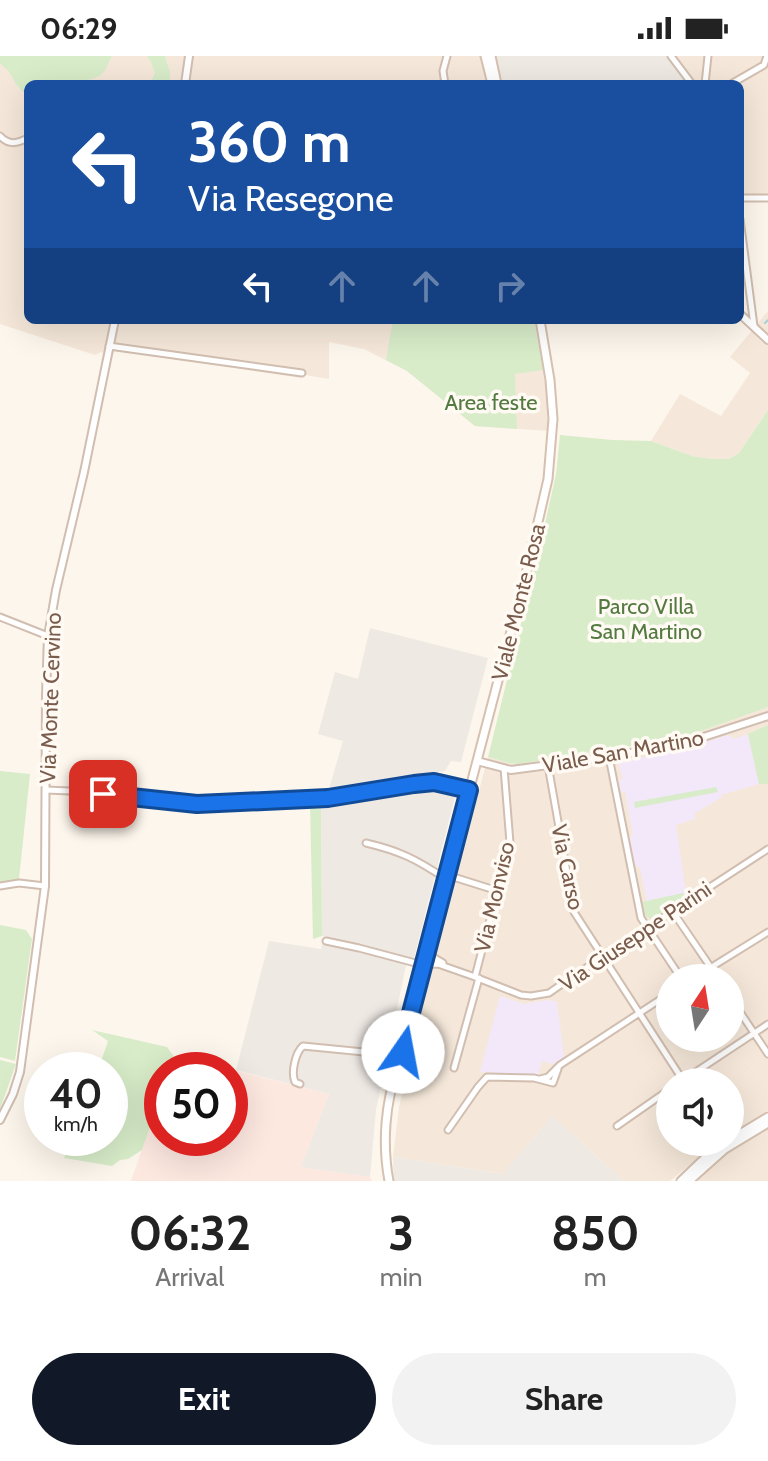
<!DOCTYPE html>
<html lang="en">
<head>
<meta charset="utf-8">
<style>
	body { margin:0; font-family:Cabin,sans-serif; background:#f2f2f2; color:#222; height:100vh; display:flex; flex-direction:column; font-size:30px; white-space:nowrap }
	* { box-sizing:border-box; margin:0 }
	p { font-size:26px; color:#767676 }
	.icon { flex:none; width:44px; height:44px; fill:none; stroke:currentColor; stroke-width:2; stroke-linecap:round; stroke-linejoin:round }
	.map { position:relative; height:1125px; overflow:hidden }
	.panel { display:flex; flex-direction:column; background:#fff; flex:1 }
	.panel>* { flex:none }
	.banner { position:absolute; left:24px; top:24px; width:720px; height:244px; border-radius:12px; box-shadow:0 8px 32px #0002; background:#1a4fa0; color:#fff; overflow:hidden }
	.needle { width:52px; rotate:12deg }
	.controls { position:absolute; left:656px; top:908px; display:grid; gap:16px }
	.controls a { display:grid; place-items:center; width:88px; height:88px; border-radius:50%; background:#fff; box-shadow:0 8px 32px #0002; font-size:40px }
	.speed { position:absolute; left:24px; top:996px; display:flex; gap:16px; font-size:40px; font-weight:700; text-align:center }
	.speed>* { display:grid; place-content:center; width:104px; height:104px; border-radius:50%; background:#fff; box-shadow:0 8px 32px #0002; line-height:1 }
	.speed small { font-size:20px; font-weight:400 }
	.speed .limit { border:12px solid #d22; background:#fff; color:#111 }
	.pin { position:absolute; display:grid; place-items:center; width:68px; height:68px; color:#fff; margin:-34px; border-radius:16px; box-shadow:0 4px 12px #0006 }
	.me { position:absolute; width:88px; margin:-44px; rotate:12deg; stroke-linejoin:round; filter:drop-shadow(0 0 6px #0008) }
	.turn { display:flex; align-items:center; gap:28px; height:168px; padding:0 32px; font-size:36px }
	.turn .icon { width:104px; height:104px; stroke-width:2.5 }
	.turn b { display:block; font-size:56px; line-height:68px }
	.lanes { display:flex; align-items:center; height:76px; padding:0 32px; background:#0003; justify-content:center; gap:40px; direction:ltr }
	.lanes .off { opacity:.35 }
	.eta { display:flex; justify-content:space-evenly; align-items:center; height:136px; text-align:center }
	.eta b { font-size:48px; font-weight:800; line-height:56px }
	.button { display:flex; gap:16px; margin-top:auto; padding:16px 32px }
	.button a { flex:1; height:92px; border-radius:48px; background:#111827; color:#fff; font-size:32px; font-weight:800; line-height:92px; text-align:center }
	.button a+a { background:#f2f2f2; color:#222 }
	.status { display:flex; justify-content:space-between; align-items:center; height:56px; padding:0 40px; background:#fff; direction:ltr }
	.status svg { height:22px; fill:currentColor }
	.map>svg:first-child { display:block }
	.residential { fill:#f5e8da; fill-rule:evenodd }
	.commercial { fill:#fde8e0 }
	.industrial { fill:#efe9e4 }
	.education { fill:#f3e8fa }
	.green { fill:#d8ecc9 }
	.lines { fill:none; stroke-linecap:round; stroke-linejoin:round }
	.stream { stroke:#a5d3da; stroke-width:2 }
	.minor-casing { stroke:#d1beb0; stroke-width:9 }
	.tertiary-casing { stroke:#d1beb0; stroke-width:10 }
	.secondary-casing { stroke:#d6c0b0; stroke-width:11 }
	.minor { stroke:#fff; stroke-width:5 }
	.tertiary { stroke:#fff; stroke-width:6 }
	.secondary { stroke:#fff; stroke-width:7 }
	.route-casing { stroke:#114b97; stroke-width:20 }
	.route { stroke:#1a73e8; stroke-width:14 }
	.labels { text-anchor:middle; stroke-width:7; stroke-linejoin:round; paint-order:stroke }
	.park-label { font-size:22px; fill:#537a41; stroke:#fffaf3 }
	.street-label { font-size:22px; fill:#7a5c4d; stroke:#fffaf3 }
</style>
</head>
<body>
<div class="status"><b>06:29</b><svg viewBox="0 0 49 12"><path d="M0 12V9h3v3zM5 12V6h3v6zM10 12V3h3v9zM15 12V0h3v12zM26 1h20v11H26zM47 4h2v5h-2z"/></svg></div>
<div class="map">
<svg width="768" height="1125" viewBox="0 0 768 1125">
	<rect width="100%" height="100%" fill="#fdf6ec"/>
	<path class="residential" d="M112 0H146L150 3 155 17 151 25 145 28H38L40 24 85 25 104 15Z
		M165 0H481L487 28H167L170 25V15Z
		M671 0H768V142H740V28H692Z
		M0 8 7 12 15 23 18 32 23 35H28V264H534L547 339 549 375 475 370 407 315 364 293 329 286V323L305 319 301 322 112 294 111 298 101 296 95 299 0 268Z
		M768 255V354L739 397 729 403H712L692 400 651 385 680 338 721 360 750 317 730 301Z
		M768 651V1054L730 1082V1026H670V1086H724L702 1099 670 1125H624L552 1060 503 1118 393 1101 399 1051 441 875 488 701 509 707 519 708 633 691 682 682ZM670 922H730V982H670Z
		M768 1069V1125H691L727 1094Z"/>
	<path class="commercial" d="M185 1002 329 1038 301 1111 370 1121 372 1125H131L162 1037V1082H230V1014H181Z"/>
	<path class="industrial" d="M494 0H671L692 28H501Z
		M370 572 488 602 461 706 451 705 445 715 329 733 343 685 318 678 335 616 358 623Z
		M414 733 456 737 414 902 322 880 321 746Z
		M269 885 321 893 322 888 367 895 406 909 376 1054 370 1121 301 1111 329 1038 236 1014Z
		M552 1060 624 1125H394L393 1101 503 1118Z"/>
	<path class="education" d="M748 678 759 728 721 739 722 741 694 758 695 763 676 769 686 837 647 845 640 812 636 810 631 793 630 780 633 779 625 736H621L619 724 623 723 618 706 672 696 728 679 734 683Z
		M500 940 524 948 547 944 557 946 564 1002 552 1008 542 1005 538 1019 480 1016Z"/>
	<path class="green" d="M0 0H112C109 5 107 12 103 17 93 29 56 24 41 24L38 28H28V35L23 36C13 28 13 16 0 8Z
		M146 0H165L170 15V25L167 28H145L151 25 155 17 150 4Z
		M393 264H534L543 314 515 318 517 373 475 370 407 315 386 304Z
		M768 354V651L682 682 519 708 509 707 488 701 540 490 556 418 560 379 612 384 651 385 692 400 712 403H729L739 397Z
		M768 669V728H759L748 678Z
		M0 715 30 718 19 823 0 827Z
		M716 731 718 736 635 752 634 746Z
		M321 746 322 880 313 883 310 747Z
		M683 837 684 845 653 865 644 858 642 846Z
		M0 869 26 874 32 883 15 1005 0 1001Z
		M92 974 167 991 175 1002 170 1014H162V1037L142 1094 128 1103 120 1104 112 1110 64 1102 73 1082H110V1014H98L108 985Z
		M0 1004 16 1008 0 1053Z"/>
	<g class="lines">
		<path class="stream" d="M765 267 768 264"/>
		<defs>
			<path id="minor" d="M671 0 692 28
				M445 28 443 15 447 0
				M705 28 708 0
				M731 28 764 9 767 0
				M0 80C9 90 18 87 28 82
				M740 142H768
				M740 163 754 270
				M109 290 302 317
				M0 561 48 580
				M609 701 641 862 681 922
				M548 709 574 856 684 1026
				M46 734 70 735 197 748 328 742 414 728 434 726 469 734
				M366 787C400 795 416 803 446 823
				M447 819 498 835
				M0 830 19 827 45 830
				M673 856 718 922
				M326 885 359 892 423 909 438 908 475 921 521 939 531 940 549 937 572 921 768 793
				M426 897 443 907
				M475 921 510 787 504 712
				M694 922 768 876
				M730 941 768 998
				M375 998 386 1005
				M454 1012 479 922
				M540 1023 548 1021 560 1009 670 937
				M682 1025 768 968
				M300 1028 295 1026C291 1017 295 997 303 990L374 997 388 996
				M617 1070 670 1033
				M448 1074 478 1031 487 1021 534 1022 553 1027 558 1013"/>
			<path id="tertiary" d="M185 28 189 0
				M740 258 768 284
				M477 705 511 714 609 701 685 687 768 660
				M0 1064 13 1038 20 1016 45 830 46 640 48 580 56 534 84 416 115 264"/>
			<path id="secondary" d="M485 0 492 28
				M491 0 497 28
				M386 1002a9 9 0 1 1 18 0a9 9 0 1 1-18 0Z
				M403 996 406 976 430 884 526 518 548 423 553 363 550 324 540 264
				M730 1084 768 1061
				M389 1125C382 1088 385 1047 398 1011
				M681 1125 704 1103 725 1087
				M689 1125 725 1093 768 1067"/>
		</defs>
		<use href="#minor" class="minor-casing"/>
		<use href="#tertiary" class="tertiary-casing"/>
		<use href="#secondary" class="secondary-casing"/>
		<use href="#minor" class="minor"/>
		<use href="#tertiary" class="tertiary"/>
		<use href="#secondary" class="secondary"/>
	</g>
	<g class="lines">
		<defs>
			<path id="route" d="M103 738 197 748 328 742 414 728 434 726 469 734 406 976 403 996"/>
		</defs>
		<use href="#route" class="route-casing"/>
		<use href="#route" class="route"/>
	</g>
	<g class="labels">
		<g class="park-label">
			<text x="491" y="354">Area feste</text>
			<text x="646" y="558">Parco Villa<tspan x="646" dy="25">San Martino</tspan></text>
		</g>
		<g class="street-label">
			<text transform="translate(518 546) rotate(-76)" y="8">Viale Monte Rosa</text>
			<text transform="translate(50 642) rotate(-88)" y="8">Via Monte Cervino</text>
			<text transform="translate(623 695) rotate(-10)" y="8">Viale San Martino</text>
			<text transform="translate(568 811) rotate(78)" y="8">Via Carso</text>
			<text transform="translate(494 841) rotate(-77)" y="8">Via Monviso</text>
			<text transform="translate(635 880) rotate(-34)" y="8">Via Giuseppe Parini</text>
		</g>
	</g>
</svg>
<div class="controls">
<a><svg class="needle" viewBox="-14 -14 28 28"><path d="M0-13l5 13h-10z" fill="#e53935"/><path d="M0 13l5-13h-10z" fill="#767676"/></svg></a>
<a><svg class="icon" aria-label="sound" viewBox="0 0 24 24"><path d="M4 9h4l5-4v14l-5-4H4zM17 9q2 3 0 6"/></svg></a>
</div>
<div class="speed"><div>40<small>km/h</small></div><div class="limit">50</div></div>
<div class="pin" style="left:103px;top:738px;background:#d93025"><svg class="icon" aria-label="arrive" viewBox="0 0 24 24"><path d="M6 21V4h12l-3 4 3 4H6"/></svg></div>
<svg class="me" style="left:403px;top:996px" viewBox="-20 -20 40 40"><circle r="19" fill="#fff"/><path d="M0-13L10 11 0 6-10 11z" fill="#1a73e8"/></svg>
<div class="banner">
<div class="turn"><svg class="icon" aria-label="left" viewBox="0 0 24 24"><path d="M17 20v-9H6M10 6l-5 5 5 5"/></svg><div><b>360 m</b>Via Resegone</div></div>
<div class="lanes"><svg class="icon" aria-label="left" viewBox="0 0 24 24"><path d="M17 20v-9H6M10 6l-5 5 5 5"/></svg><svg class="icon off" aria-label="ahead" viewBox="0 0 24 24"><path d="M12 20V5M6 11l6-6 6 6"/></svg><svg class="icon off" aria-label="ahead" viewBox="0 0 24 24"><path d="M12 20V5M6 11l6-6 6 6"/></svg><svg class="icon off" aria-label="right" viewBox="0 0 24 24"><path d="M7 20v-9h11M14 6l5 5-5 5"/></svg></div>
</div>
</div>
<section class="panel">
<div class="eta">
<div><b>06:32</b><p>Arrival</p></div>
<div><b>3</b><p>min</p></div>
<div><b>850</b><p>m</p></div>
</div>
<div class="button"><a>Exit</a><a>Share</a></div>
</section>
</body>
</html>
